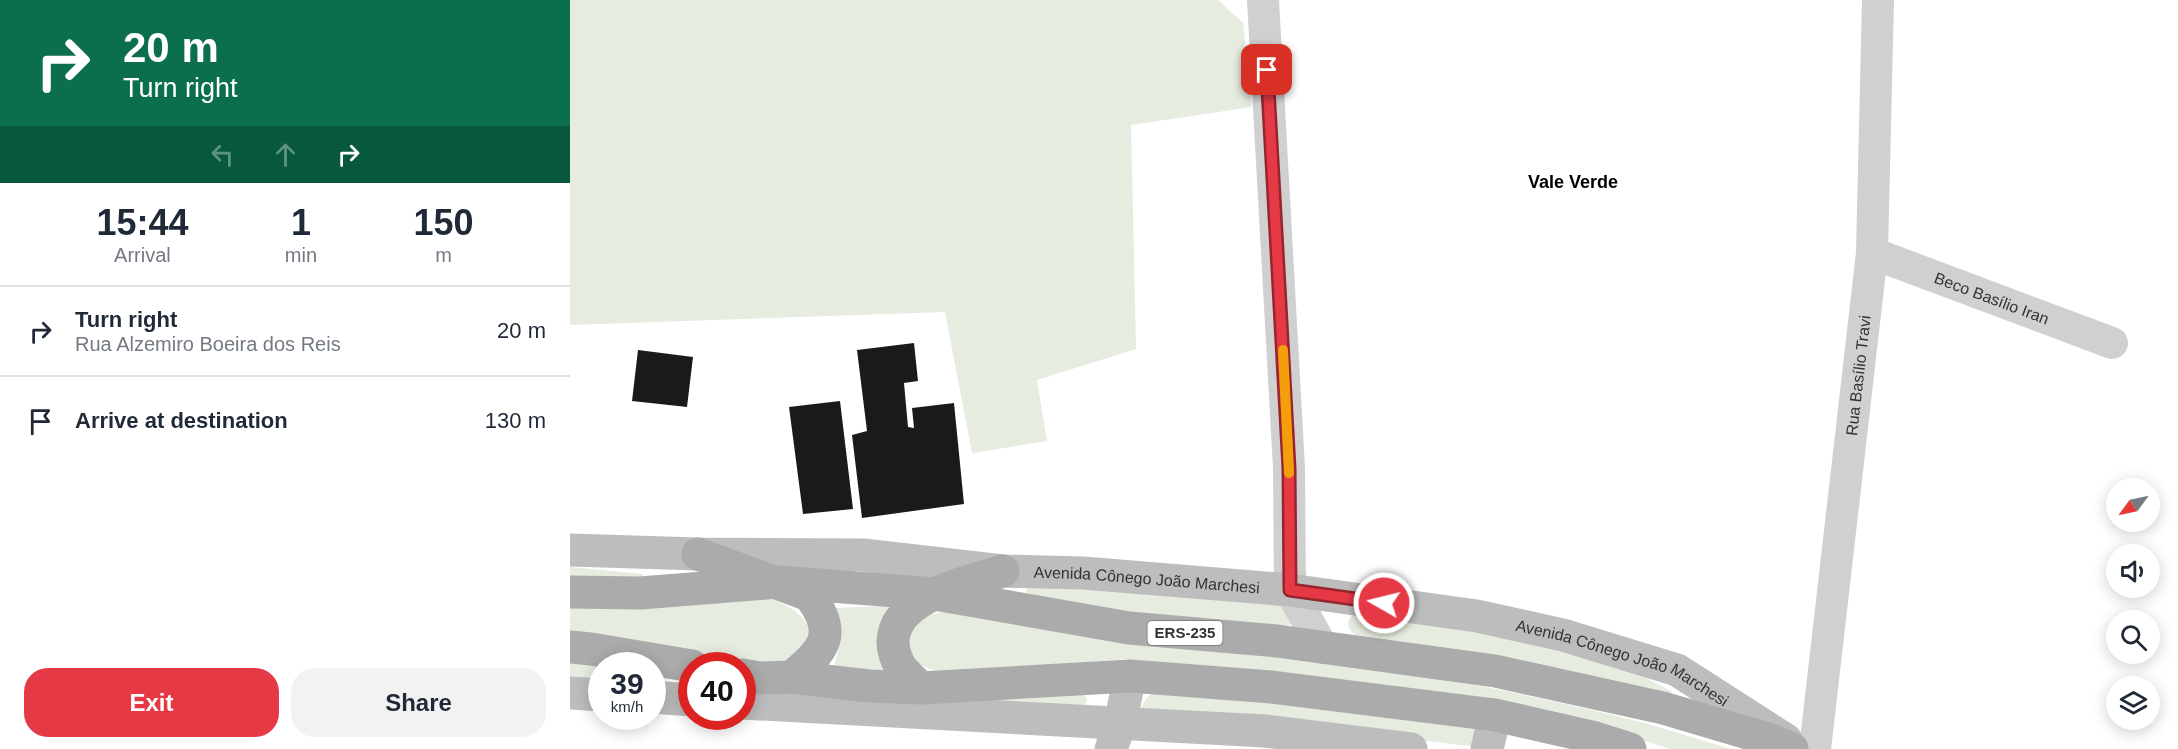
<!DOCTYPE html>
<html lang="en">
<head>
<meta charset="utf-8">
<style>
	body { margin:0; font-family:Arial,sans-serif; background:#f2f2f3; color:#1f2937; height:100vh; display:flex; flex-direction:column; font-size:22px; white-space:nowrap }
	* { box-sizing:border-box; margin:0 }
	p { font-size:20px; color:#747a83 }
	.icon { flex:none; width:33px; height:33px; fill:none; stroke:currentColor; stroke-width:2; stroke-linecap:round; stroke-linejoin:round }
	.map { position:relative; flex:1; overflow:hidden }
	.details { display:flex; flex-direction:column; background:#fff; width:570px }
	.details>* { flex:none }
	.guide { background:#0b6e4f; color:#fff; overflow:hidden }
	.needle { width:39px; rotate:237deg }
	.tools { position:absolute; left:1536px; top:478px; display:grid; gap:12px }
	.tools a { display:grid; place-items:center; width:54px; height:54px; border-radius:50%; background:#fff; box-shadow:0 3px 15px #0003; font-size:30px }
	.speed { position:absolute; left:18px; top:652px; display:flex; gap:12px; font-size:30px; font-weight:700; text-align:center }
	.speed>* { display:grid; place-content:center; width:78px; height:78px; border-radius:50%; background:#fff; box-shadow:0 3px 15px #0003; line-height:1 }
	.speed small { font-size:15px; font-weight:400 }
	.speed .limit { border:9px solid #d22; background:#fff; color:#111 }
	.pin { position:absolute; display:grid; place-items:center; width:51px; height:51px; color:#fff; margin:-26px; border-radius:12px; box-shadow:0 3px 9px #0006 }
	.me { position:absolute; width:66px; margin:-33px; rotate:278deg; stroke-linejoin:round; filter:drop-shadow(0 0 4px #0008) }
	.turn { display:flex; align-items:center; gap:21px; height:126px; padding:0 24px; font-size:27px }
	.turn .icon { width:78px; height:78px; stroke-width:2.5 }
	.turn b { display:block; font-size:42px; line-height:51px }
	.lanes { display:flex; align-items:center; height:57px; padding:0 24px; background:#0003; justify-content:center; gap:30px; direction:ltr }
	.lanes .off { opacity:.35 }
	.eta { display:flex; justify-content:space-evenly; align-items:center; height:102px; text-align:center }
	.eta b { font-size:36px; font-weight:800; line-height:42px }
	.action { display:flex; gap:12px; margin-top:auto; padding:12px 24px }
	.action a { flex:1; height:69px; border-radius:24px; background:#e63946; color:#fff; font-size:24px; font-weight:800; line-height:69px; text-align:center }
	.action a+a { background:#f2f2f3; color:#1f2937 }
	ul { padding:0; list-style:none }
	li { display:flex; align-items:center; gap:18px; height:90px; padding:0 24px; border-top:2px solid #e0e1e3 }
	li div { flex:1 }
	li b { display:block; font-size:22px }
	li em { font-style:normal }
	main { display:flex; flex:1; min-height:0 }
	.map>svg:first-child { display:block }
	.green { fill:#e6ecdf }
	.building { fill:#1a1a1a }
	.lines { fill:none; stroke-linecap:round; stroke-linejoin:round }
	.street { stroke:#d0d0d0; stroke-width:32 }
	.secondary { stroke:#bdbdbd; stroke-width:33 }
	.primary { stroke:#ababab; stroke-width:33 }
	.route-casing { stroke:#96252e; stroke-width:15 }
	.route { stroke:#e63946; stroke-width:10 }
	.slow { stroke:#f59e0b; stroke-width:10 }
	.labels { text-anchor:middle; stroke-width:6; stroke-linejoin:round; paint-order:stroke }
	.shield { fill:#fff; stroke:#707070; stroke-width:1.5 }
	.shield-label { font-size:15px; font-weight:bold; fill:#333 }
	.street-label { font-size:16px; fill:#333; stroke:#fff }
	.neighbourhood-label { font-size:18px; font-weight:bold; fill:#000; stroke:#fff }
</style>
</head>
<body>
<main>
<section class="details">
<div class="guide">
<div class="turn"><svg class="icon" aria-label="right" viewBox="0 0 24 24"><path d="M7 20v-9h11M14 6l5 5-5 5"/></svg><div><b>20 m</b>Turn right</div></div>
<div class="lanes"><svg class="icon off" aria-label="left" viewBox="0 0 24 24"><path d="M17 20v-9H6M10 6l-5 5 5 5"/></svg><svg class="icon off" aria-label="ahead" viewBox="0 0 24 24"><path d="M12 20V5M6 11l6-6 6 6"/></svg><svg class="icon" aria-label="right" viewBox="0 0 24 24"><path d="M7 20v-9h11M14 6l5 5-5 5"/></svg></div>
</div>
<div class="eta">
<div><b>15:44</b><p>Arrival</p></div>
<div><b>1</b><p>min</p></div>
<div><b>150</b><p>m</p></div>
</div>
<ul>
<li><svg class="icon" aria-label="right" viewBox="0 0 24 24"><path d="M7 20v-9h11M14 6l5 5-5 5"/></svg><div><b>Turn right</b><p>Rua Alzemiro Boeira dos Reis</p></div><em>20 m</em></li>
<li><svg class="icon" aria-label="arrive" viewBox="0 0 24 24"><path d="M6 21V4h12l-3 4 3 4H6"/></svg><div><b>Arrive at destination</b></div><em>130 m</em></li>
</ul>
<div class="action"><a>Exit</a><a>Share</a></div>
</section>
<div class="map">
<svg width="1608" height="749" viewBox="0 0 1608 749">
	<rect width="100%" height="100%" fill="#fff"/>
	<path class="green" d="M0 0H648L673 23 682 107 561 125 566 349 467 380 477 441 402 453 375 312 0 325Z
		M0 567 73 574 71 581 0 585Z
		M463 583 714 605 722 623 718 626 563 618 455 595 457 587Z
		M200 599C225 607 258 629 225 653 216 660 210 664 200 666L35 639 0 635V605Z
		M318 606C309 631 309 645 314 671L263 670C271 643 272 635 266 608Z
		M376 611 817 669 931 690 1022 710 1075 723 1161 749H1101L1025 726 709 675 555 659 374 674 345 663 337 653 342 622 354 616Z
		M786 613 926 634 1055 667 1103 692 1094 695 793 639C780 634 771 623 786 613Z
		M0 661 32 666 31 684 0 682Z
		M597 690 904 727 909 735 905 744 900 746 690 722 569 716C575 697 577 693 597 690Z
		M514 694 517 700 514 712 418 700Z"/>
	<path class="building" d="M344 343 348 381 334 383 338 427 344 428 342 408 384 403 394 504 292 518 282 435 297 431 287 350Z
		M68 350 123 357 117 407 62 401Z
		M270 401 283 509 233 514 219 407Z"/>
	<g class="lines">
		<g class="street">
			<path d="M693 0 719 468 720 590 753 648"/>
			<path id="s1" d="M1302 253 1542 343"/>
			<path id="s2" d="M1245 749 1302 253 1308 0"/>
		</g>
		<g class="secondary">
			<path id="s3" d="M0 550 128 554 293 555 433 571 513 573 720 590 907 616 993 635 1107 670 1216 740"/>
			<path d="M0 693 32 695"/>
			<path d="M82 697 122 700"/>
			<path d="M172 703 695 731 841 749"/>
			<path d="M541 749 550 724 560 676"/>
			<path d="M917 749 925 715"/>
		</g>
		<path class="primary" d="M128 554 239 595C269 634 254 651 221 677
			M0 592 70 593 209 582 365 594 559 628 707 641 925 671 1093 708 1198 739 1222 749
			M0 647 21 649 122 666
			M172 675 190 678 221 677 299 686 351 688 560 676 702 687 925 715 1022 737 1060 749
			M351 688C345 682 337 675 331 668 327 661 323 650 323 642 324 596 397 583 433 571"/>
	</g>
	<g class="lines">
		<defs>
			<path id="route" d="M697 70 719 468 720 590 814 603"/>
		</defs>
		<use href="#route" class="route-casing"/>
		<use href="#route" class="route"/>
		<path class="slow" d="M713 350 719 473"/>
	</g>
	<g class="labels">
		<rect class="shield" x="577.5" y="621" width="75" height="24" rx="4.5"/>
		<g class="shield-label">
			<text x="615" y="638">ERS-235</text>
		</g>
		<g class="street-label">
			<text dy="6" stroke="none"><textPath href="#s1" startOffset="128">Beco Basílio Iran</textPath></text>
			<text dy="6" stroke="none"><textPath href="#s2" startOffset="376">Rua Basílio Travi</textPath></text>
			<text dy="6" stroke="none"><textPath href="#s3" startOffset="578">Avenida Cônego João Marchesi</textPath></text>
			<text dy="6" stroke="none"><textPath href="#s3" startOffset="1064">Avenida Cônego João Marchesi</textPath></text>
		</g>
		<g class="neighbourhood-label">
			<text x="1003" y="188">Vale Verde</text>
		</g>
	</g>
</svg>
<div class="tools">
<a><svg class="needle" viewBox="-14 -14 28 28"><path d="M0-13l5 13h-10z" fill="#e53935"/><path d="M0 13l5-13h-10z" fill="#747a83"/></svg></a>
<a><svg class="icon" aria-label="sound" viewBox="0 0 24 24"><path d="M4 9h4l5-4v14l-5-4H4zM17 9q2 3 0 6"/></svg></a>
<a><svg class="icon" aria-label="search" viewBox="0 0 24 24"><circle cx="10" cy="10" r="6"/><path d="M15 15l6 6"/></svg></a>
<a><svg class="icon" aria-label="layers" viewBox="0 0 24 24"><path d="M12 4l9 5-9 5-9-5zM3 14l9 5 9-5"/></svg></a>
</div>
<div class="speed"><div>39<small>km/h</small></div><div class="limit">40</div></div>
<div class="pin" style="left:697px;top:70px;background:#d93025"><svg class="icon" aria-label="arrive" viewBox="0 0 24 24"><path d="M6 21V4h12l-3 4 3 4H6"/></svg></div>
<svg class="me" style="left:814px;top:603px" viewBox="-20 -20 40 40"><circle r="17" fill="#e63946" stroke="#fff" stroke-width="3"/><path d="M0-11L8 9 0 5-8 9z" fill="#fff"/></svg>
</div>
</main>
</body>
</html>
